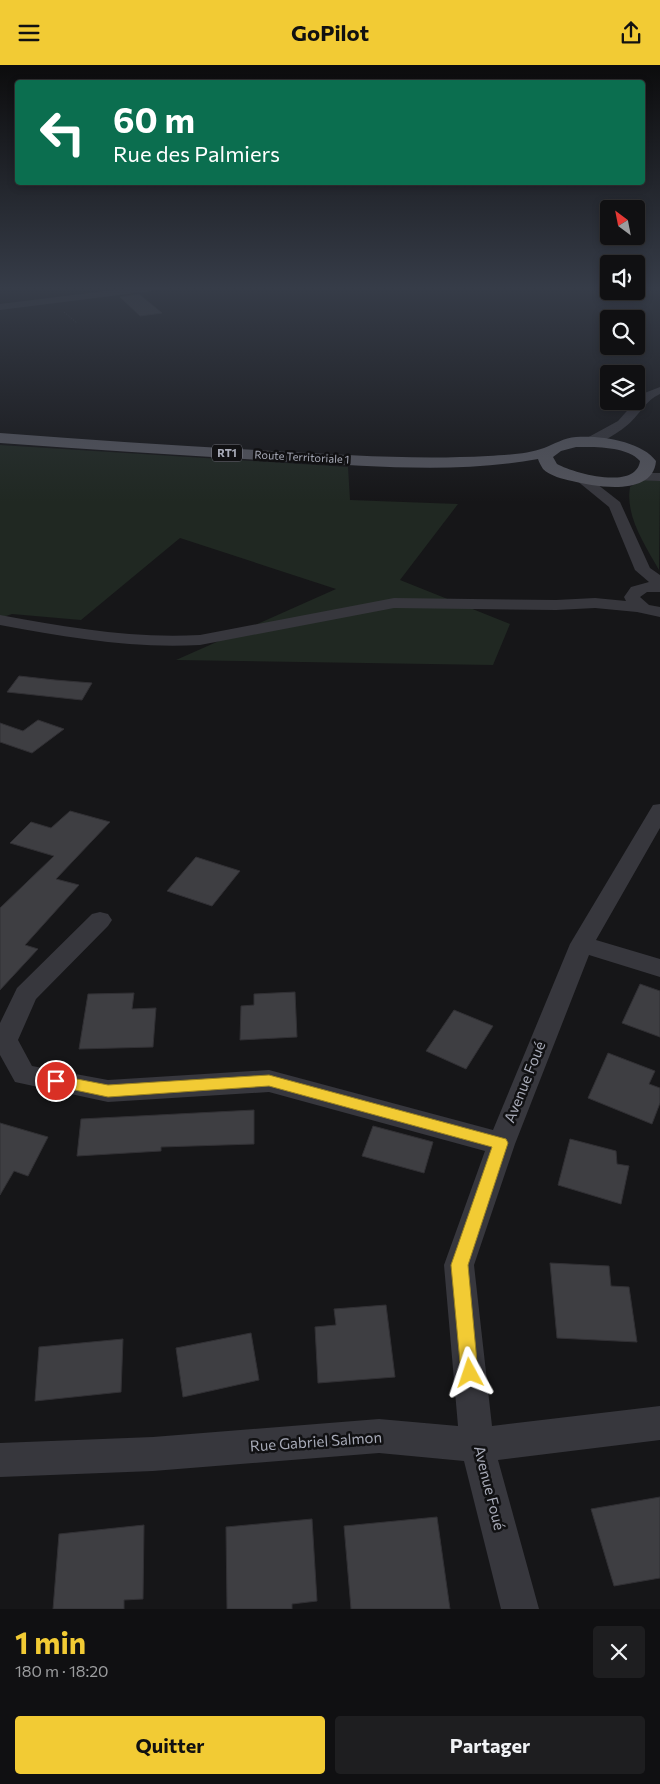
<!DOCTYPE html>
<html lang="fr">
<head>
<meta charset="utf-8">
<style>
	body { margin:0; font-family:Commissioner,sans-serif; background:#1e1e20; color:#f1f3f6; height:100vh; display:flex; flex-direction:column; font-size:19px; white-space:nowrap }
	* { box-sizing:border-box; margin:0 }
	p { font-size:16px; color:#9c9d9f }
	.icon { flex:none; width:28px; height:28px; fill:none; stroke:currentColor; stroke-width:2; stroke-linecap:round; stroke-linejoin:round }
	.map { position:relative; height:1544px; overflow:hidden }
	.details { display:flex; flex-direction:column; background:#101012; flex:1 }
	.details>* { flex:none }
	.banner { position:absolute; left:15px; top:15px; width:630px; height:105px; border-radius:5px; box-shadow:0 2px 8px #0003,0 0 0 1px #303032; background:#0b6e4f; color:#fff; overflow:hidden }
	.needle { width:32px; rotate:328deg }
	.controls { position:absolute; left:600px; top:135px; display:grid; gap:10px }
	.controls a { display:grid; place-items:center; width:45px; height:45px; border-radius:5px; background:#101012; box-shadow:0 2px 8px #0003,0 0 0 1px #303032; font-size:25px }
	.pin { position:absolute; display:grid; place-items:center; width:42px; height:42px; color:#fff; margin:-21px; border:2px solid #fff; border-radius:50%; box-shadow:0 1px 5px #0007 }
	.me { position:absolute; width:55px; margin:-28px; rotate:355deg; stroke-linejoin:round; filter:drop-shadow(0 0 4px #0008) }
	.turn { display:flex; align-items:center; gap:18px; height:105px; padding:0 15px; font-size:22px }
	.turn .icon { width:65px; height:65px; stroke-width:2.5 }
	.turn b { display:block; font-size:35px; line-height:42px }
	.round { display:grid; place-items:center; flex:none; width:52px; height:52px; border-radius:5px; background:#1e1e20 }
	.head { display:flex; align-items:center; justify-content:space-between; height:85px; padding:0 15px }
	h1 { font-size:30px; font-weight:700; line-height:38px; color:#f2cb34 }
	.primary-button { display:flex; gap:10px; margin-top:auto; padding:10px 15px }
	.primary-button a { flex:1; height:58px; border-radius:5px; background:#f2cb34; color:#111; font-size:20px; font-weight:700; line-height:58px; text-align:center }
	.primary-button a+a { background:#1e1e20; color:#f1f3f6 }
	header { display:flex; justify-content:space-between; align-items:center; height:65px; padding:0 15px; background:#f2cb34; color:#111; font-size:22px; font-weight:700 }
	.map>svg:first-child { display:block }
	.green { fill:#202822 }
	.building { fill:#3e3e42; stroke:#313034 }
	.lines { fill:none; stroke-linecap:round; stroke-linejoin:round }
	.path { stroke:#3d3e44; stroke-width:1; stroke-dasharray:1 2; stroke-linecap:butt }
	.minor { fill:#37373d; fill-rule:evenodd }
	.major { fill:#53545c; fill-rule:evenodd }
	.route { fill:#f2cb34; stroke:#9d8422 }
	.labels { text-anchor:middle; stroke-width:5; stroke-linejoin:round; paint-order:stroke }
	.shield { fill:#111113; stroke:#7b7d86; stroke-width:1 }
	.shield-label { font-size:11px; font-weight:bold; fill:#a8abb8 }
	.far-street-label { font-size:11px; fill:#a8abb8; stroke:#111113 }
	.near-street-label { font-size:15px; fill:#a8abb8; stroke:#111113 }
</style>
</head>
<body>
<header><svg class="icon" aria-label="menu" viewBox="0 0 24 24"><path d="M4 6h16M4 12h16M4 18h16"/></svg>GoPilot<svg class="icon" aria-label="share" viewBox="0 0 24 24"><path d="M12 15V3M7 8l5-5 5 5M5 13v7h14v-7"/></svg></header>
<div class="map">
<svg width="660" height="1544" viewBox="0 0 660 1544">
	<rect width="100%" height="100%" fill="#161618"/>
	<path class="green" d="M0 380 348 402 350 435 458 439 400 515 510 559 493 600 176 595 336 524 180 473 81 555 12 549 0 553Z
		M643 414 660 416 659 505C645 480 625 451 630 422Z"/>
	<path class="building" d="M139 229 162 248 140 251 120 232Z
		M19 611 55 615 92 618 82 635 7 627Z
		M38 655 64 664 32 688 0 677V658L23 666Z
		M70 746 110 757 56 814 79 820 25 880 38 884 0 925V843L54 791 10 778 31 757 51 763Z
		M196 792 240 806 212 841 167 826Z
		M640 919 660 926V972L622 958Z
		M295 927 297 972 240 975 241 941 254 940V929Z
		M134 928 132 944 156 943 153 982 79 984 88 929Z
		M454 945 493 961 466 1004 426 986Z
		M608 988 655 1006 649 1019 660 1023V1038L652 1059 588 1033Z
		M254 1045V1079L161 1082V1086L77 1091 81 1054Z
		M0 1058 48 1072 28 1111 14 1106 0 1130Z
		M373 1061 433 1077 424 1108 362 1091Z
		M570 1074 616 1086 617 1099 629 1101 621 1139 558 1120Z
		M550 1198 609 1201 611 1221 629 1222 637 1277 557 1273Z
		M386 1240 395 1312 318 1318 315 1262 336 1260 334 1244Z
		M251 1268 259 1315 183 1332 176 1283Z
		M123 1274 121 1327 35 1336 39 1282Z
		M660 1432V1513L614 1521 591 1444Z
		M437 1452 450 1544H351L344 1461Z
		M312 1454 317 1536 292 1539V1544H227L226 1462Z
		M144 1460 143 1534 124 1535V1544H53L59 1469Z"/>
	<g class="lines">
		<path class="path" d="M64 247 77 258"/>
		<path class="minor" d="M146 221H172L167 224 0 245V239Z
			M660 322V329C644 336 639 352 625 362 616 369 597 382 585 380L584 377 585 374 618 356 642 329Z
			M637 408H660V416L632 415 630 412 632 409Z
			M583 411 588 412 620 437 650 503 660 510V527H647L640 532 649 540 660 542V552L637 547 595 543 556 545 394 543 200 580C132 584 67 572 0 560V550C67 562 132 574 200 570L394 533 556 535 595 533 626 536 624 532 631 522 649 517 635 505 609 442 576 415Z
			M660 739V763L596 875 660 894V912L589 890 515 1079 474 1200 492 1361 660 1341V1375L498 1395 539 1544H501L464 1396 379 1388 153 1406 0 1412V1378L153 1372 379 1354 458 1361 444 1200 485 1086 269 1027 108 1037 15 1017 0 990V958L17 923 92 849 100 847 108 849 112 855 108 861 36 934 18 975 32 1001 108 1015 269 1005 493 1065 570 879 650 745 653 740Z"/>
		<path class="major" d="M0 368C91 375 181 381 272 386 344 390 416 395 488 391 505 390 528 389 544 383 554 379 564 373 576 372 599 370 642 376 656 396 653 432 596 422 572 416 563 414 550 411 543 404 541 401 539 397 538 394 457 409 373 401 292 397 194 391 97 385 0 378ZM576 382C594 382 627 381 640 396 636 426 573 408 557 399L553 392 561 386Z"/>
	</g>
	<linearGradient id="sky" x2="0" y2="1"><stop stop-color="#0c0c0d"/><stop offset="0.51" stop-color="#363c48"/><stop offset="1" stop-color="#363c48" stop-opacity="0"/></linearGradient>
	<rect width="660" height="437" fill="url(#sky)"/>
	<path class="route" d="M56 1010 108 1020 269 1010 506 1074 508 1078 468 1200 478 1308 476 1314 470 1317 463 1314 461 1308 451 1200 492 1082 269 1021 108 1032 51 1020 49 1016 51 1012Z"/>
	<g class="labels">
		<rect class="shield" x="212" y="379.5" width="30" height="17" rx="4"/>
		<g class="shield-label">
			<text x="227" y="392">RT1</text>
		</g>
		<g class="far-street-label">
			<text transform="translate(302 392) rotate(3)" y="4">Route Territoriale 1</text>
		</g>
		<g class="near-street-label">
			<text transform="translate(525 1017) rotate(-68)" y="5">Avenue Foué</text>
			<text transform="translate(316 1377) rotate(-4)" y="5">Rue Gabriel Salmon</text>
			<text transform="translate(489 1423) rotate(76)" y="5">Avenue Foué</text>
		</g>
	</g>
</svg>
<div class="controls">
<a><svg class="needle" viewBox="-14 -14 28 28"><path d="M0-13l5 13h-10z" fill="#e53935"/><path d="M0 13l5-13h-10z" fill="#9c9d9f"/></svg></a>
<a><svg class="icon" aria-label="sound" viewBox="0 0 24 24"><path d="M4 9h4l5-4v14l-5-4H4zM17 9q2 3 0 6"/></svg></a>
<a><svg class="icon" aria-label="search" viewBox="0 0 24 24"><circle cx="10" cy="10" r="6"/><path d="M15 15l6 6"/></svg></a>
<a><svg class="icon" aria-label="layers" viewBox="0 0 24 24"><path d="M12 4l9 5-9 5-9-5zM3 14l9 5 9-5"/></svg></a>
</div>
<div class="pin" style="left:56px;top:1016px;background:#d93025"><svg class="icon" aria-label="arrive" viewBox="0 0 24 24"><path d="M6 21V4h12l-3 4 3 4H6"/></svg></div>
<svg class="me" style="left:470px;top:1308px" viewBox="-20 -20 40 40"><path d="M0-17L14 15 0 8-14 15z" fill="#f2cb34" stroke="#fff" stroke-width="4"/></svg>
<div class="banner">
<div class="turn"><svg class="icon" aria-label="left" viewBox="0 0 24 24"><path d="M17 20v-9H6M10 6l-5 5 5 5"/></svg><div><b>60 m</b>Rue des Palmiers</div></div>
</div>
</div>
<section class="details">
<div class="head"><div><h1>1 min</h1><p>180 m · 18:20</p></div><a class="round"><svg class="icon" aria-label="close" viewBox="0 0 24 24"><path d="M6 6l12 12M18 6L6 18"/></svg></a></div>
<div class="primary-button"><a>Quitter</a><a>Partager</a></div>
</section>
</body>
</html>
